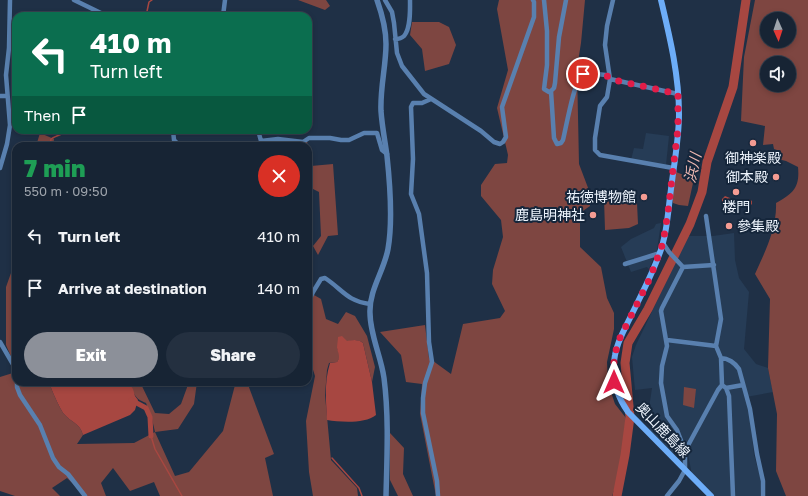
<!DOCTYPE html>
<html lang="en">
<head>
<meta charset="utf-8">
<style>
	body { margin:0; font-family:"Golos Text","Noto Sans JP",sans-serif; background:#243040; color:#f1f3f6; height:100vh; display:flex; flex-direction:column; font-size:15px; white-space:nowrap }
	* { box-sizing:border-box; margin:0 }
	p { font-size:13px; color:#9ea4ac }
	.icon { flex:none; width:22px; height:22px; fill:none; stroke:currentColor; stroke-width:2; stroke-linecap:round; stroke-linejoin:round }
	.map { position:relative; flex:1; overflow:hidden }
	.side { position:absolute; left:12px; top:142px; width:300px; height:244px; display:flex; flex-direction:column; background:#172434; border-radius:12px; box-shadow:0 2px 6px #0003,0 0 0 1px #36414f }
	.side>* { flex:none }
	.guide { position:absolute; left:12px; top:12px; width:300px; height:122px; border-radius:12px; box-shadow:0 2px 6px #0003,0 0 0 1px #36414f; background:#0b6e4f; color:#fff; overflow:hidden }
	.needle { width:26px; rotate:177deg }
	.controls { position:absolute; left:760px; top:12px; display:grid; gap:8px }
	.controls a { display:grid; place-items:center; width:36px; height:36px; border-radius:50%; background:#172434; box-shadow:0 2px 6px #0003,0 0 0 1px #36414f; font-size:20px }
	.pin { position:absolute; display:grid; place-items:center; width:34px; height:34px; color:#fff; margin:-17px; border:2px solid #fff; border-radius:50%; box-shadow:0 1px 4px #0007 }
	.me { position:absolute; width:44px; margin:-22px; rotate:0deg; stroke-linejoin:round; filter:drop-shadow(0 0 3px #0008) }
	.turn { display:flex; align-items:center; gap:14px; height:84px; padding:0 12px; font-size:18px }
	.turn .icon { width:52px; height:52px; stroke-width:2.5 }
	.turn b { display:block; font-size:28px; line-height:34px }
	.then { display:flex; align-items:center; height:38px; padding:0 12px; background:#0003; gap:8px; font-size:15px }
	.round { display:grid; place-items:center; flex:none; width:42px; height:42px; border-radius:21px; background:#243040 }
	.head { display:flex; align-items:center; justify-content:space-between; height:68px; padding:0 12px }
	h1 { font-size:24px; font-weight:800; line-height:30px; color:#1e9e55 }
	.action { display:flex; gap:8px; margin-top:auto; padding:8px 12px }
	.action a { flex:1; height:46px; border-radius:24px; background:#8c9099; color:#fff; font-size:16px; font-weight:800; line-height:46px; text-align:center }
	.action a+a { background:#243040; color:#f1f3f6 }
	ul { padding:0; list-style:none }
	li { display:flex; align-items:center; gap:12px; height:52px; padding:0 12px }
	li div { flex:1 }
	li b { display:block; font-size:15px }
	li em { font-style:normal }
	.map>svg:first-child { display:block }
	.built { fill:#263c56 }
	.green { fill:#7e4641; fill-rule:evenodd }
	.water { fill:#a74741 }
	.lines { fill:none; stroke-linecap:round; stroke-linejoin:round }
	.stream { stroke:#a74741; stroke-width:1.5 }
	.canal { stroke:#a74741; stroke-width:5 }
	.river { stroke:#a74741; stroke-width:9 }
	.minor { stroke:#5980af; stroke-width:4.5 }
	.tertiary { stroke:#5980af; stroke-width:5.5 }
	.secondary { stroke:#6dadf8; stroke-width:6 }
	.route { stroke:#e11d48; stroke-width:7; stroke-dasharray:0 12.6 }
	.poi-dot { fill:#f59c93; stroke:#15263b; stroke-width:1.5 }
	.labels { text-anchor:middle; stroke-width:4; stroke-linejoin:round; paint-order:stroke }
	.poi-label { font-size:14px; fill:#edf4fd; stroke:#15263b; text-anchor:end }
	.street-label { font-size:14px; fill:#edf4fd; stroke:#15263b }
	.water-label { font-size:15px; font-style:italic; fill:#eeb8b2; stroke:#15263b }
</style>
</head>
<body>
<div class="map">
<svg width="808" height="496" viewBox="0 0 808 496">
	<rect width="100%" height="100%" fill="#1f3046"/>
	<path class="built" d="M646 133 669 136 666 165 631 160 634 148 643 149Z
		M661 223 657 250 649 269 647 267 631 272 621 247 631 239 654 228 656 224Z
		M734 233 735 260 739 278 749 292 744 349 756 364 768 368 773 392 746 397 749 408 754 455 761 480 760 496H714L692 475 688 454 669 453 650 431 649 408 652 388 635 390 632 357 636 345 678 257 689 236H713Z"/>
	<path class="green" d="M298 0H326L330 6 325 10Z
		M499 0H585L581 43 577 68 579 164 590 193V206L580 213V247L601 267 607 298 614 313V329L607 362 608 383 615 404 626 418 619 476 612 496H436L420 414 422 384 406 382 401 355 380 332 425 325 429 358 451 374 463 324 500 318 505 311 492 284 493 270 503 237 501 220 481 196V185L495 164 507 163 508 155 497 108 508 70 497 9Z
		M755 0H808V496H786L776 471 777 414 768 368 770 299 755 274C765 252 777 228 776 203 793 193 800 188 798 167L786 161 778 159 777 150 774 149 773 144 763 145 765 126 741 121 744 57ZM767 19H789V41H767ZM767 63H789V85H767Z
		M412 22H439L449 27 456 45 449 64 425 71 422 49 410 35Z
		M40 133 54 139 53 146H36Z
		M307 141 311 166 333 164 338 235 328 236 318 255 313 246 321 236 319 192 309 187 308 146H300V142Z
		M676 172 689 177 693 183 688 206 679 205 673 203 672 197Z
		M617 198 637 203 638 224 629 228 605 230 604 199Z
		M16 259V368L6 345V287Z
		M314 295 321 299 326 319 338 324 346 312 355 316 367 336 375 367 372 382 363 343C354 336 345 343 337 348 339 353 341 357 337 362L329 363 327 370 325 395 331 460 357 488 358 496H313L309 472 306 421 315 376 308 354 309 305Z
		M16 372V382H49C51 389 60 409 64 414 72 423 80 423 83 435L77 444 134 443 155 432 152 419 146 403C133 398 135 393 128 382H140L155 413 169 414 181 404 189 382H197L194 404 178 429 155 432 175 476 189 472 223 431 235 385 247 382 274 454 265 458 273 496H160L154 482 130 491 113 468 101 483 106 496H86L67 478 52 488 60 496H15L0 491V377Z
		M684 387 696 389 694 408 683 405Z
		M390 433 404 448 403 474 413 496H398L390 480Z"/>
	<path class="water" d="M725 196 730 198 734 202 749 199 752 201V204C746 211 738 207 729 206V202L727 201 725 204 722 205V199Z
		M342 336 347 341C353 340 358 339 363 343L372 382 376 415C365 424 340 422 327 420 326 401 324 382 330 363L337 362C341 356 338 354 337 348 337 345 338 340 338 337Z
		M49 382H128L133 389 135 396 138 400 135 410 130 415 83 435C80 423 72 423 64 414 60 409 51 389 49 382Z"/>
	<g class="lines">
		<path class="stream" d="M146 16 149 2 152 0
			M50 146 51 139C57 135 64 134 70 130
			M151 436 155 449 182 496
			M332 458 359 488 362 496"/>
		<path class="canal" d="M131 400 146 408 150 417 151 436"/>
		<path class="river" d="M617 496 625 455 630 417 625 363 628 343 648 309 690 224 702 192 707 162 733 87 746 0"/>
		<path class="minor" d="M74 0 107 16
			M385 0 392 12 394 23 397 53 402 66 424 94 481 131 494 142 500 144 503 142 506 137 502 107 534 17V2L533 0
			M544 0 547 31V65L544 89 549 92 551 91
			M566 0 559 37 555 83 554 88 551 91 554 138 557 144 561 143 563 140C566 128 574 81 582 75 587 71 600 75 606 75L610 79 678 94
			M613 0 607 26 605 45 610 79 607 97 600 106 595 138V150L600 155 673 168
			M223 16 225 0
			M395 39C399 39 402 38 404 36 411 28 410 9 410 0
			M0 96H7
			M431 99 422 103H413L411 107 413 159 411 194 419 214 427 273 429 342 432 362 425 383 423 398V413L437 481 438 496
			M173 130 174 140 180 146
			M258 130 261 141 260 146
			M261 141 278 139 303 142 309 138H330L341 140H349L364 133H377L382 150 387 154
			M0 168 7 144 10 125 6 75 9 48 10 0
			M706 216 721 319 716 346 721 358 722 385 726 388 729 396 733 496
			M663 243 669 252 683 267 714 265
			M625 264 660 253
			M308 303 313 292 321 279 325 278C343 290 347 301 370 304
			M667 340 716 346
			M0 342 14 366 16 372
			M721 358C728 358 735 363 739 369L750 409 757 454 763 481V496
			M17 382V387L20 395 40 425 53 458 59 467 68 474 85 496
			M726 388 743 385
			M685 451 718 390 722 385
			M667 496 679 481 685 470V451L677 430 667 416 661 383 662 366 667 346 661 311 662 308 683 267"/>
		<path class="tertiary" d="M377 0C382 14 386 29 386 44 386 66 380 88 381 111 382 126 385 141 387 156 390 184 393 221 388 249 384 271 369 290 370 313 370 335 381 356 384 378 389 417 387 457 386 496"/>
		<path class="secondary" d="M661 0C670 38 679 75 679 114 679 139 674 164 671 189 668 211 667 235 659 255 651 277 640 297 630 318 624 330 617 342 615 355 611 375 616 395 628 412L711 496"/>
	</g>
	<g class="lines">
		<path class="route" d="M583 74 586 73 606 75 610 79 678 94V128L668 212 663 243 650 278 619 340 615 354 613 370 614 382"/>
	</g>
	<g class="poi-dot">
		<circle cx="753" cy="143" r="4"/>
		<circle cx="776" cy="177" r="4"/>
		<circle cx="736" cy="192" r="4"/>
		<circle cx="644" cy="197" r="4"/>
		<circle cx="593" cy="215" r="4"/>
		<circle cx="729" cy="226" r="4"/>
	</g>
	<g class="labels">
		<g class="poi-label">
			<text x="753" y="163" text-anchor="middle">御神楽殿</text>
			<text x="768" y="182">御本殿</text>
			<text x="636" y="202">祐徳博物館</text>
			<text x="736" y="212" text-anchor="middle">楼門</text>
			<text x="585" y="220">鹿島明神社</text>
			<text x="737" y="231" text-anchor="start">參集殿</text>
		</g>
		<g class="street-label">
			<text transform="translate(663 430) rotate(46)" y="5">奥山鹿島線</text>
		</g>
		<g class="water-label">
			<text transform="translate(693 168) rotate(-77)" y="5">浜川</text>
		</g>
	</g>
</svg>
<div class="controls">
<a><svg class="needle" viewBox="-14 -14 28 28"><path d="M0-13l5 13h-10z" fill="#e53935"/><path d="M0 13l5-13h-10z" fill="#9ea4ac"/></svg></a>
<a><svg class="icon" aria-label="sound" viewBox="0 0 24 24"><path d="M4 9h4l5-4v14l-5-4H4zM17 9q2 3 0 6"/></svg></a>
</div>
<div class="pin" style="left:583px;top:74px;background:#d93025"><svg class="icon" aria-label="arrive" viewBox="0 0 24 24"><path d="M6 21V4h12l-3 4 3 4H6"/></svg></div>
<svg class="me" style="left:614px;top:382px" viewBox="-20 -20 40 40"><path d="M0-17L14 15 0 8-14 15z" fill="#e11d48" stroke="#fff" stroke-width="4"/></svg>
<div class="guide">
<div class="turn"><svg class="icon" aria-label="left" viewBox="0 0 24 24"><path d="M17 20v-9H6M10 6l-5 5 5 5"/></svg><div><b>410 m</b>Turn left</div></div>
<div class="then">Then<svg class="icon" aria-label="arrive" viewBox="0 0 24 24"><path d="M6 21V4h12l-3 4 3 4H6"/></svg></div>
</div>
<section class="side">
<div class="head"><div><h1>7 min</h1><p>550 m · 09:50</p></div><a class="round" style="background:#d93025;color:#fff"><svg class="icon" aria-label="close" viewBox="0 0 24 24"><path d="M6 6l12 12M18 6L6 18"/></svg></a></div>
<ul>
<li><svg class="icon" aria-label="left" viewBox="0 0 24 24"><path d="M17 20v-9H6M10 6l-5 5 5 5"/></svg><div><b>Turn left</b></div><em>410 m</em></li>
<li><svg class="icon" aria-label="arrive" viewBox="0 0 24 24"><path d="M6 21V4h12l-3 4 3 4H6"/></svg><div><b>Arrive at destination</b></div><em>140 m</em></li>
</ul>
<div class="action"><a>Exit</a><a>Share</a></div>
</section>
</div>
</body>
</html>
